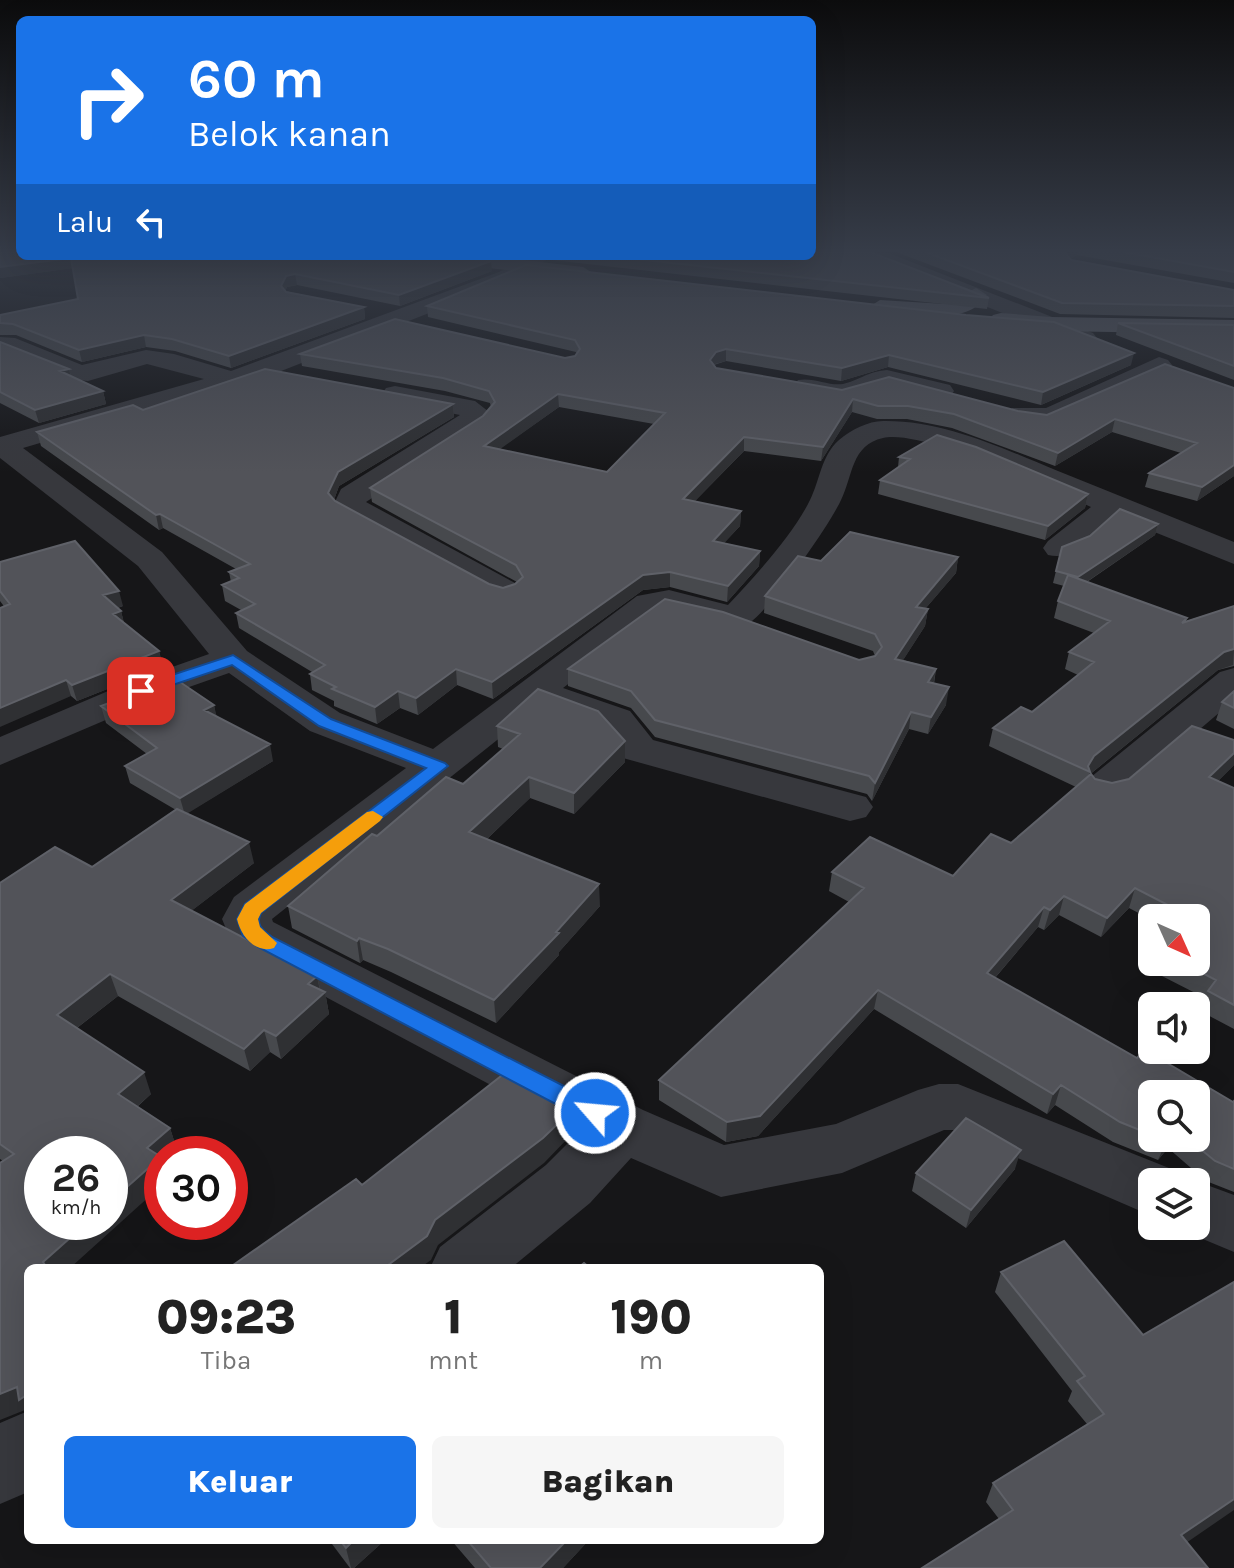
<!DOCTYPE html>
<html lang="id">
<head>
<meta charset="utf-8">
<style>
	body { margin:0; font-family:Karla,sans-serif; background:#f6f6f6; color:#222; height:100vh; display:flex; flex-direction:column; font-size:30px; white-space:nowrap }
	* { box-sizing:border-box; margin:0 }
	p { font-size:26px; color:#767676 }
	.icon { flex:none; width:44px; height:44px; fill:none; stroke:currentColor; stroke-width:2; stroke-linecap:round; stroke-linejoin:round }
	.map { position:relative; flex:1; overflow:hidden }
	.details { position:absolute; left:24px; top:1264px; width:800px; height:280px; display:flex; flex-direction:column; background:#fff; border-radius:12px; box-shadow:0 8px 32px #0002 }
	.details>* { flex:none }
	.hud { position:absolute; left:16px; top:16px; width:800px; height:244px; border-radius:12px; box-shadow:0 8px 32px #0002; background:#1a73e8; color:#fff; overflow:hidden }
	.needle { width:52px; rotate:135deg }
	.buttons { position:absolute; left:1138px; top:904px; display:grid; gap:16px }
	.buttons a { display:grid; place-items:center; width:72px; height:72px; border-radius:12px; background:#fff; box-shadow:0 8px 32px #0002; font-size:40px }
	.speed { position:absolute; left:24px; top:1136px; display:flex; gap:16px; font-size:40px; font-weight:700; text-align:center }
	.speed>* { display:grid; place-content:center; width:104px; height:104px; border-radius:50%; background:#fff; box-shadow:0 8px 32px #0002; line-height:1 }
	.speed small { font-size:20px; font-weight:400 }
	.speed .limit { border:12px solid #d22; background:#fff; color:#111 }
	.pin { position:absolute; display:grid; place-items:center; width:68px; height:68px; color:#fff; margin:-34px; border-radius:16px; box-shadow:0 4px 12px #0006 }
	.me { position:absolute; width:88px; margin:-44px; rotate:297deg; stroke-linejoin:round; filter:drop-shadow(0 0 6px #0008) }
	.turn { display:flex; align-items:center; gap:28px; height:168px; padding:0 40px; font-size:36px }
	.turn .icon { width:104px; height:104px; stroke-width:2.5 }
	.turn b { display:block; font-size:56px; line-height:68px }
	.then { display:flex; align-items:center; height:76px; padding:0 40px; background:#0003; gap:16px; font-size:30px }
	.eta { display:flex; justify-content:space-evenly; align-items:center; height:136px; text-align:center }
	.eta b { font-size:48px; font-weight:800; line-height:56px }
	.action { display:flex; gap:16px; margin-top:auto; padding:16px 40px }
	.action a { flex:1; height:92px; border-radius:12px; background:#1a73e8; color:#fff; font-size:32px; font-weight:800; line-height:92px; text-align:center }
	.action a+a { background:#f6f6f6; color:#222 }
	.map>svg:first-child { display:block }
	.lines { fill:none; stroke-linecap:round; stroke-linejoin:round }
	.minor { fill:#37383d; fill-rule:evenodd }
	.major { fill:#53555c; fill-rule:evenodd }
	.wall { fill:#47494d; fill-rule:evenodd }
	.shaded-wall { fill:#2f3033 }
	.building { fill:#525359; stroke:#5f6168; stroke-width:2; fill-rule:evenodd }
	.route { fill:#1a73e8; stroke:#114b97; stroke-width:2 }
	.slow { fill:#f59e0b }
</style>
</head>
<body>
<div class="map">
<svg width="1234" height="1568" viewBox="0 0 1234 1568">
	<rect width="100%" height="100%" fill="#161618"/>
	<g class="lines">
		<path class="minor" d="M857 252H886L1093 333 1097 338 1093 343H1077L860 256Z
			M528 256H553L513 280 271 375 23 448 162 552 247 651 340 713 433 749 637 596 669 590 728 605C755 576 793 535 810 500 820 480 821 456 839 440 851 430 868 421 883 421 944 420 1004 449 1058 471 1117 495 1175 518 1234 542V564L1117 517C1097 534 1076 562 1048 555L1043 548 1048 541 1091 507C1049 489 923 429 883 438 851 445 853 476 841 500 831 523 761 625 740 628 719 631 689 617 668 612L661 613 563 688 630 711 653 740 866 797 873 807 866 817 850 821 623 758 600 729 540 706 272 919 273 922 643 1110 724 1145 836 1124 918 1090 939 1084H958L1174 1170 1180 1182H1152V1216L953 1130H944L842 1173 721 1197 631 1158 590 1203 511 1268H430L440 1247 546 1165 579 1132 247 955 232 943 222 919 234 897 406 768 310 731 229 673 155 699 0 765V737L127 683 209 654 138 566 0 458V437L204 379 147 364 88 381 78 380 0 349V337L15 338 82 365 146 350 174 354 231 371 499 272Z
			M1159 357 1168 360 1172 365 1168 370 1060 422 1050 424 1012 420 1008 414 1012 408H1046Z
			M887 370 950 385 954 391 950 397 941 399 879 386C851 402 828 399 798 392L794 386 798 380C814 377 828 386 843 384 858 381 866 372 887 370Z
			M395 386 475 401 493 415 489 421 366 502 515 583 521 590 515 597 503 601 491 597 338 513 333 506 341 489 460 415 386 400 382 394 386 388Z
			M1234 668V700L1123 795 1107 799 1091 795 1085 786 1091 777 1220 672Z
			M1196 1181 1234 1195V1252L1174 1227 1196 1226V1182H1192Z
			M28 1411V1492L0 1504V1423Z"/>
		<path class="major" d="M427 256H490L583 267 593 273 583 279 437 262Z
			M976 288 987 295C982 302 976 308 968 311 949 319 881 323 869 307L880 300 945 304Z
			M1001 313 1051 317 1234 320V334L1051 331 993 325 989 320 993 315Z"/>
	</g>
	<path class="wall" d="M0 252 492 271 400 306 297 285 287 287 285 291 364 307 365 319 231 368 175 351 146 347 82 362 16 335H0V315L78 299 73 268 0 278Z
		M896 252H1234V283L1077 255 1070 259 1234 290V318L1060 314Z
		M552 256H812L989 298 987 309 552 260Z
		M427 306 1131 365 1041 405 888 367 841 381 726 361 714 365 716 368 842 390 1047 415 1234 388V476L1197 501 1145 487 1149 473 1181 453 1112 432 1055 466 952 428 907 419H877L852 412 821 461 744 451 694 502 741 511 740 526 724 543 760 551 759 566 727 602 670 587 643 590 493 699 457 685 418 715 400 708 377 724 334 706V701L312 690 310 674 312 672 239 628 236 613 241 610 225 601 222 585 231 582 229 572 236 569 163 528 159 530 41 446 37 432 143 410 453 404 454 417 339 486 334 500 489 584 503 588 515 584 517 582 372 502 370 488 483 416 491 407 490 403 445 391 302 366 300 354 565 358 575 356 577 354 576 352 428 317ZM559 407 654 424 607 472 499 449Z
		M1118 323 1234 325V380L1116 335Z
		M0 342 69 369 71 376 103 391 106 404 39 423 0 403Z
		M899 457 1088 494 1085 508 1045 540 878 494 880 480 898 467Z
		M1158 524 1155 535 1087 582 1187 618 1186 621 1234 606V666L1218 670 1088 776 1112 783 1234 765 1218 781 1234 788V1029L1200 1011 1205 998 1160 975 1164 962H1196V918H1152V920L1129 908 1101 937 1059 915 1044 930 1038 927 995 978 1137 1058 1233 1102 1234 1101V1192L1206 1181 1168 1148 1158 1160 1113 1142 1055 1105 1047 1114 874 1009 758 1136 726 1142 659 1100V1080L849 902 829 891 832 872 953 876 1011 843 1076 787 989 746 993 728 1032 712 1078 675 1065 669 1069 652 1094 633 1054 618 1058 601 1064 586 1053 583 1062 547ZM1152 1094 1196 1138H1152Z
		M958 557 956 573 925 609H928L925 626 903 660 936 669 934 684 946 705 928 734 909 729 872 801 867 794 655 737 631 708 568 686V669L859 660 875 656 873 651 764 613 765 596 821 561Z
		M0 562 123 606 118 608 121 611 124 623 159 651 163 667 77 701 71 696 0 601Z
		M1234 691V729L1216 720 1222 702Z
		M214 705 216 717 273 761 187 813 254 863 191 911 317 976 320 989 325 992 329 1014 281 1059 270 1052 250 1071 118 996 77 1028 151 1094 137 1107 170 1128 177 1150 28 1268 25 1410 3 1161 0 1159V883L92 867 176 810 130 783 125 766 147 754 106 723 101 706Z
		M497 726 625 762 574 814 530 798 487 839 600 906 559 952V955L496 1023 391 972 363 960 360 963 292 928 288 906 377 836 463 784 503 749 498 747Z
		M1015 1169 966 1228 912 1191 916 1173Z
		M1064 1241 1187 1542 999 1519 986 1502 993 1483 1087 1424 1068 1401 1072 1391 995 1292 1001 1272Z
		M329 1540H385L354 1568H350Z
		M451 1540H589L563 1568H475Z"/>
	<path class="shaded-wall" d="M1066 252H1077V255L1063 263Z
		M71 258 74 268 0 278V267Z
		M491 261 492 271 400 306 399 295Z
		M295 274 297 285 287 287 282 297 281 286 286 276Z
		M364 307 365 319 231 368 229 356Z
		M144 335 146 347 82 362 79 350Z
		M726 349V361L715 364 709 372 710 360 716 352Z
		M1134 353 1131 365 1041 405 1043 392Z
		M889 355 888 367 841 381 842 368Z
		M69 369 72 381 60 371Z
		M103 391 106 404 39 423 35 410Z
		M558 394 559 407 485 460 484 446Z
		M853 399 852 412 821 461 823 447Z
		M453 404 454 417 339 486 331 508 328 493 338 472Z
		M1115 419 1112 432 1055 466 1058 453Z
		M744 437V451L682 514 683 499Z
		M1234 465V476L1197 501 1202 487Z
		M1088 494 1085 508 1045 540 1048 526Z
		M741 511 740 526 712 556 713 541Z
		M160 514 163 528 159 530 156 515Z
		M1158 524 1155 535 1076 589 1078 577Z
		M760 551 759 566 727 602 728 586Z
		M958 557 956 573 913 623 916 607Z
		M670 572V587L643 590 493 699 492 682 643 575Z
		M119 591 123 606 107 611 103 595Z
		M928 609 925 626 893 676 895 659Z
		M121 611 125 627 113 614Z
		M1234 649 1233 665 1218 670 1089 775 1090 772 1088 766 1094 756 1224 652Z
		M159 651 163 667 77 701 72 685Z
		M456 669 457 685 418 715 416 698Z
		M936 669 933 686 928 682Z
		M66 680 71 696 0 727V708Z
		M949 687 946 705 928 734 931 717Z
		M398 691 400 708 377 724 375 707Z
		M214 705 218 722 204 710Z
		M911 712 909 729 872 801 875 783Z
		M625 741V762L574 814V793Z
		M270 744 273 761 185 815 180 798Z
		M1234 753V765L1203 796 1209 777Z
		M529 777 530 798 471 854 469 832Z
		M249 842 254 863 177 922 171 900Z
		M599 884 600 906 559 952V955L496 1023 494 1000Z
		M1135 888 1129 908 1101 937 1107 918Z
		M1064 896 1059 915 1044 930 1050 910Z
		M1044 907 1038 927 982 993 987 973Z
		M359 938 363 960 360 963 357 941Z
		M110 974 118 996 65 1037 57 1015Z
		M317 976 321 996 325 992 329 1014 281 1059 276 1036 308 984Z
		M878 990 874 1009 758 1136 726 1142 727 1122Z
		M264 1030 270 1052 250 1071 244 1049Z
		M144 1072 151 1094 126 1116 118 1094Z
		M1061 1085 1055 1105 1047 1114 1053 1094Z
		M571 1111V1135L544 1163 438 1245 431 1260 420 1268H384L435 1220Z
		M170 1128 177 1150 173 1154H162V1185L70 1268H46L43 1262 88 1222H110V1202L147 1148Z
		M1168 1138H1172L1168 1148 1158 1160Z
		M1021 1150 1015 1169 966 1228 971 1210Z
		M17 1387 28 1394V1416L25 1410 0 1420V1394Z
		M1234 1499V1510L1170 1554 1181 1535Z
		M354 1540H385L354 1568H351L346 1548Z
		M567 1540H589L563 1568H540Z"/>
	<path class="building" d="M0 252H20V256H448L491 261 399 295 295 274 286 276 281 286 286 292 364 307 229 356 172 339 144 335 79 350 13 324 0 323V315L78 299 71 258 0 267Z
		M812 252H870L989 298 609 256H812Z
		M925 252H1066L1065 253 1071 260 1234 290V306L1062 303Z
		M1123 252H1234V272Z
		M526 265 966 315 1054 322 1134 353 1043 392 889 355 842 368 726 349 716 352 710 360 716 368 842 390 889 377 1018 411 1047 415 1165 364 1234 388V465L1202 487 1149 473 1197 443 1115 419 1058 453 954 414 908 406H878L853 399 823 447 744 437 683 499 741 511 713 541 760 551 728 586 670 572 643 575 492 682 456 669 416 698 398 691 375 707 332 689 336 687 310 674 325 665 236 613 255 604 222 585 239 578 229 572 250 564 160 514 156 515 37 432 133 405 143 410 265 369 453 404 338 472 328 493 335 501 489 584 503 588 515 584 523 577 516 565 370 488 483 416 495 402 489 391 443 378 300 354 395 319 565 358 575 356 580 349 575 340 427 306ZM558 394 665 413 607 472 484 446Z
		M1118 323 1234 325V366Z
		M0 342 69 369 60 371 103 391 35 410 0 392Z
		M937 435 976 447 1088 494 1048 526 880 480 910 459 899 457Z
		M1120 509 1158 524 1078 577 1056 571 1062 547 1090 536Z
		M850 532 958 557 916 607 928 609 895 659 936 669 928 682 949 687 931 717 911 712 875 783 869 776 655 720 631 691 568 669 665 599 723 612 859 660 875 656 882 647 875 634 765 596 798 556 821 561Z
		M75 541 119 591 103 595 121 611 113 614 159 651 72 685 66 680 0 708V608L10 604 0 591V562Z
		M1068 575 1187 618 1182 623 1234 606V649L1224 652 1094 756 1088 766 1090 772 993 728 1021 707 1032 712 1094 662 1069 652 1110 621 1058 601Z
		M174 678 214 705 204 710 270 744 180 798 125 766 157 748 101 706Z
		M538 689 598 711 625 741 574 793 529 777 469 832 599 884 556 932 559 933 494 1000 388 949 359 938 357 941 288 906 372 834 377 836 446 777 463 784 520 734 497 726Z
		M1234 691V708L1222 702Z
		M1192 726 1234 740V753L1209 777 1234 788V1005L1208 991 1216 980 1181 962H1196V918H1193L1135 888 1107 918 1064 896 1050 910 1044 907 987 973 1137 1058 1145 1050 1233 1102 1234 1101V1169L1215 1161 1187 1138H1196V1094H1152V1135L1120 1122 1061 1085 1053 1094 878 990 760 1116 727 1122 659 1080 864 888 832 872 870 837 953 876 991 834 1011 843 1091 774 1095 779 1112 783 1129 779Z
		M177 809 249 842 171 900 317 976 308 984 325 992 276 1036 264 1030 244 1049 110 974 57 1015 144 1072 118 1094 170 1128 147 1148 161 1157 110 1202V1154H42V1222H88L43 1262 47 1268H28V1394L19 1400 17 1387 0 1394V1163L14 1154 0 1144V883L55 847 92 867Z
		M505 1073 554 1098 571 1111 543 1138 435 1220 427 1236 384 1268H229L356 1179 362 1185Z
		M966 1118 1021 1150 971 1210 916 1173Z
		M1064 1241 1143 1335 1234 1282V1499L1181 1535 1208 1568H922L1013 1510 993 1483 1104 1414 1077 1381 1085 1376 1001 1272Z
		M584 1263 590 1268H578Z
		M340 1540H354L346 1548Z
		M467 1540H567L540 1568H491Z"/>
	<linearGradient id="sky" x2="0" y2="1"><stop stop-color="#0c0c0d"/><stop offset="0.53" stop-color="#363c48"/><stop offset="1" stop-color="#363c48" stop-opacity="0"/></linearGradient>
	<rect width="1234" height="472" fill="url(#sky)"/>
	<path class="route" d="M233 655 331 719 445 763 448 766 261 913C255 925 263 930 272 937L603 1106 607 1113 603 1120 595 1122 586 1120 258 947 243 936 237 919 245 904 426 768 319 726 232 665 146 694H135L132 691 135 687Z"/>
	<path class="slow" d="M373 811 383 817 380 821 261 913 258 919 260 927 277 943 274 948C255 954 241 936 237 919L245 904 367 812Z"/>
</svg>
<div class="buttons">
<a><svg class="needle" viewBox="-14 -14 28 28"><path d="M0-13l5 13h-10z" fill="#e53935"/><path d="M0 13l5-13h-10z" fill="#767676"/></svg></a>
<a><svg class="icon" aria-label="sound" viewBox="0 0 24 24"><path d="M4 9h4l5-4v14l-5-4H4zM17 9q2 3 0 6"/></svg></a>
<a><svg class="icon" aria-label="search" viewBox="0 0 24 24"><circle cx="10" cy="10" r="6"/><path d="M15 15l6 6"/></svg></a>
<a><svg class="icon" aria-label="layers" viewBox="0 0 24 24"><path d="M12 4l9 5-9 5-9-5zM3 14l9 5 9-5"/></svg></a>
</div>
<div class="speed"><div>26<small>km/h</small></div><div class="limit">30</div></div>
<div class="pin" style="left:141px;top:691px;background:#d93025"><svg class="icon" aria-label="arrive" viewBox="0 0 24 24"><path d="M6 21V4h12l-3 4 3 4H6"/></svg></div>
<svg class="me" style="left:595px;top:1113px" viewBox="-20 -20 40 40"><circle r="17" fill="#1a73e8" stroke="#fff" stroke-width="3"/><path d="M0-11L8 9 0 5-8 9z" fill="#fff"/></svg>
<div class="hud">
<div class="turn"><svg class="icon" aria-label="right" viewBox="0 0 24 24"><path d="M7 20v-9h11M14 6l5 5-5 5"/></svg><div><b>60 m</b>Belok kanan</div></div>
<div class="then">Lalu<svg class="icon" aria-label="left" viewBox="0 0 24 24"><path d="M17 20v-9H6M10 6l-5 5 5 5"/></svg></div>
</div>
<section class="details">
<div class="eta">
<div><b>09:23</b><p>Tiba</p></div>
<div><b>1</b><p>mnt</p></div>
<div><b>190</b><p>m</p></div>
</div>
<div class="action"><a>Keluar</a><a>Bagikan</a></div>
</section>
</div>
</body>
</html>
